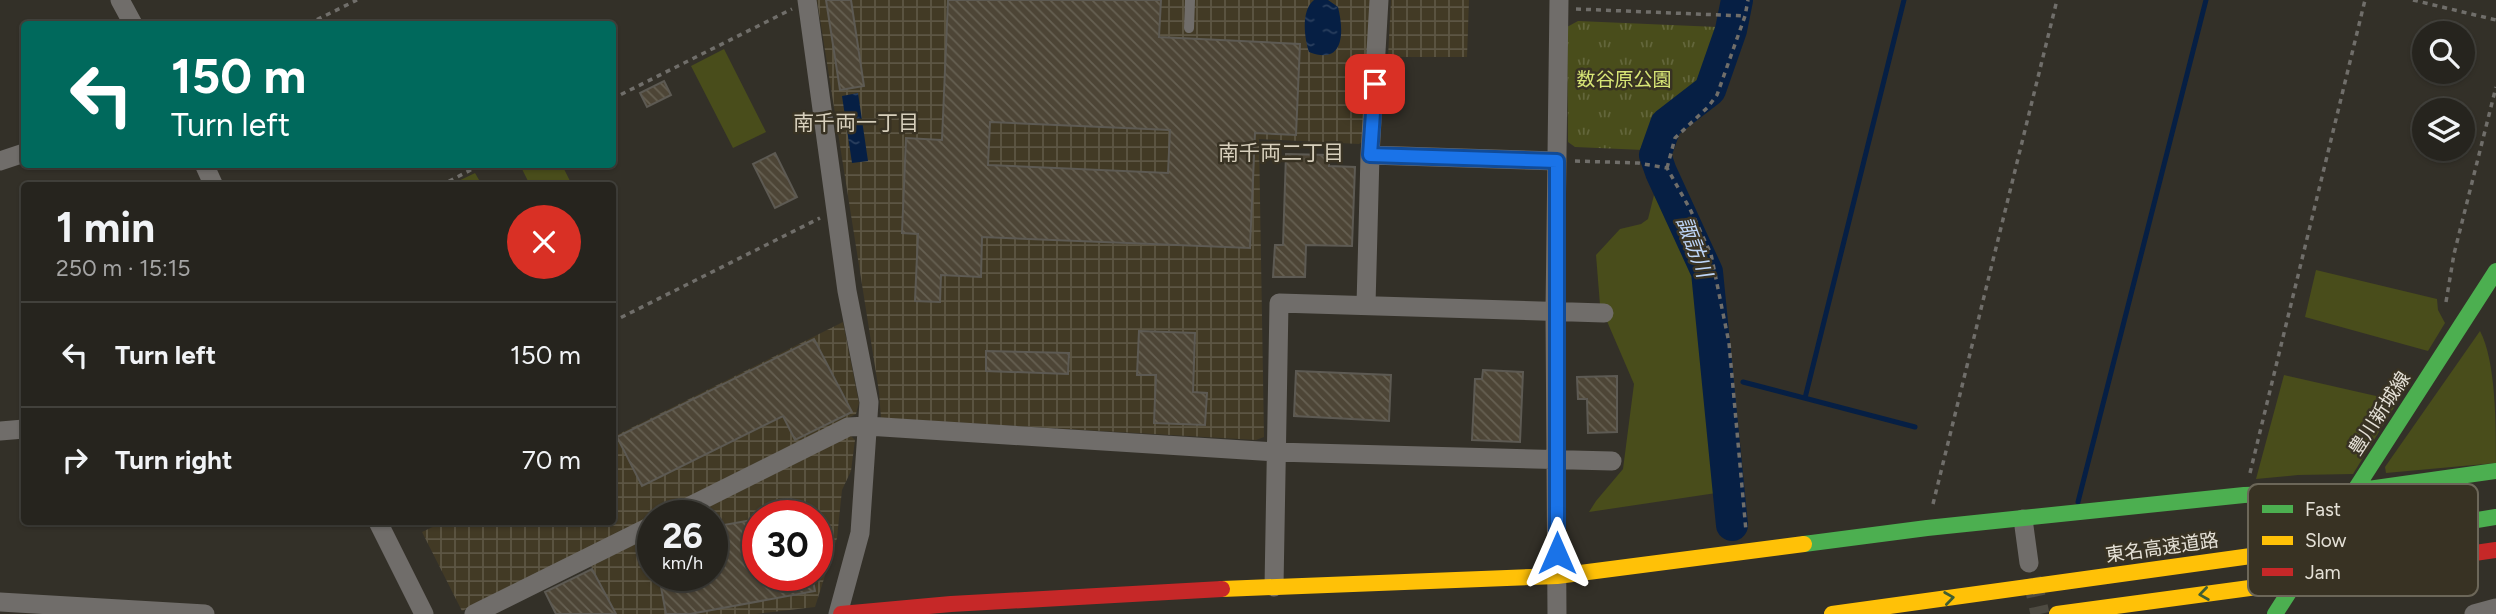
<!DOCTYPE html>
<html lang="en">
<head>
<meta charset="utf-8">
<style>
	body { margin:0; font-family:Figtree,"Noto Sans JP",sans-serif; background:#2e2c27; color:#f1f3f6; height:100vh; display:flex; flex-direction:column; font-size:26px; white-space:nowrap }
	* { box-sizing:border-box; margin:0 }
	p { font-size:23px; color:#a4a4a4 }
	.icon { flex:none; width:38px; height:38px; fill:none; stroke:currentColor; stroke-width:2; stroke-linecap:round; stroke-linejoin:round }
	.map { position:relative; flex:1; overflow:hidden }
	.sheet { position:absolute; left:21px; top:182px; width:595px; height:343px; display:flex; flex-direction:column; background:#26241e; border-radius:7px; box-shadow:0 2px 5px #0004,0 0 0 2px #42413c }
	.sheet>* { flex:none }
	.top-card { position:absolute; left:21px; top:21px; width:595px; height:147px; border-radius:7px; box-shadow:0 2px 5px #0004,0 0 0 2px #42413c; background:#00695c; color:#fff; overflow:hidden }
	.tools { position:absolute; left:2412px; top:21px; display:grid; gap:14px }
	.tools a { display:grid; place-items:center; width:63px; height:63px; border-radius:50%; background:#26241e; box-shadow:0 2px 5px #0004,0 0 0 2px #42413c; font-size:35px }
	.speed { position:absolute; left:637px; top:500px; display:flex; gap:14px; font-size:35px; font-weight:700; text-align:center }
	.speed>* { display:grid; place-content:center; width:91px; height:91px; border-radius:50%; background:#26241e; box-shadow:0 2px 5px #0004,0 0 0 2px #42413c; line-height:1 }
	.speed small { font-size:18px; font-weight:400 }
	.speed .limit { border:10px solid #d22; background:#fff; color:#111 }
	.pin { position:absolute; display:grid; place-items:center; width:60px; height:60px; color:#fff; margin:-30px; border-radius:14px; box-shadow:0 4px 10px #0006 }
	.me { position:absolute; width:77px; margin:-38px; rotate:0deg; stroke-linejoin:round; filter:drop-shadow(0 0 5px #0008) }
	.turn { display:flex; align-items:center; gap:24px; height:147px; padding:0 35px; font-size:32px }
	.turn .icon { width:91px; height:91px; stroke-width:2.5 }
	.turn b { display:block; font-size:49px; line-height:60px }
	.round { display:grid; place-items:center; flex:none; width:74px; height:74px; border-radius:37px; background:#2e2c27 }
	.headline { display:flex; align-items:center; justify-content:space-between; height:119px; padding:0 35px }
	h1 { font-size:42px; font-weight:700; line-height:52px }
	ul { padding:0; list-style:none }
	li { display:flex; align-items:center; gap:21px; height:105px; padding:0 35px; border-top:2px solid #42413c }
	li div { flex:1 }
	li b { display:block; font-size:26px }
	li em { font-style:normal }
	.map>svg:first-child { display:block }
	.industrial { fill:url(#industrial-grid); fill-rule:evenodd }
	.grass { fill:#494d1b }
	.park { fill:url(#park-tufts) }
	.water { fill:url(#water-ripples) }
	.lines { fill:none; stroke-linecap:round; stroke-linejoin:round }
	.stream { stroke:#061f44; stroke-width:5 }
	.river { stroke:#061f44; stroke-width:32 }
	.building { fill:url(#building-back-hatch); stroke:#5d5a53; stroke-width:2; fill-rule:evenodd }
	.street-tunnel { stroke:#4e4b42; stroke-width:19; stroke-dasharray:19 10; stroke-linecap:butt }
	.path { stroke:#706e6a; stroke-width:3.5; stroke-dasharray:5 5; stroke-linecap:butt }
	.lane { stroke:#706d6a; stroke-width:10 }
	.street { stroke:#706d6a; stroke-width:19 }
	.fast { stroke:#4caf50; stroke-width:16 }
	.slow { stroke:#ffc107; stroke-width:16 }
	.jam { stroke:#c62828; stroke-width:16 }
	.fast-bridge { stroke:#4caf50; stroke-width:16 }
	.slow-bridge { stroke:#ffc107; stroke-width:16 }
	.oneway { stroke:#3f5e33 }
	.route-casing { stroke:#114b97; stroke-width:18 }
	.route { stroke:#1a73e8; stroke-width:12 }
	.labels { text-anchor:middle; stroke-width:5; stroke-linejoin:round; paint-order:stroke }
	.park-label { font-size:19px; fill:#d8e676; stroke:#383223 }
	.street-label { font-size:19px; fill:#e5e1d7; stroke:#383223 }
	.neighbourhood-label { font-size:21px; fill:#d7cfbc; stroke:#383223 }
	.water-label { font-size:21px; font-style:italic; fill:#bed6f9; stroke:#383223 }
	.key { fill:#383223; stroke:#6c6759; stroke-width:2 }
	.key-label { font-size:19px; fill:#e5e1d7 }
</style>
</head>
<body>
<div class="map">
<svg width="2496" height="614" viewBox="0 0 2496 614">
	<defs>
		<pattern id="industrial-grid" width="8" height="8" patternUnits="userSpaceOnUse" patternTransform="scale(1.75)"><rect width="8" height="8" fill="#423a25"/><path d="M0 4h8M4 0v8" fill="none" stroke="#5d5644"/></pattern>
		<pattern id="park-tufts" width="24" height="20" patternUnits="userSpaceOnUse" patternTransform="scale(1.75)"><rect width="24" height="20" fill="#494d1b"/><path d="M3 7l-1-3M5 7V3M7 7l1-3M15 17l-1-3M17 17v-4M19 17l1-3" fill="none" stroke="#63663b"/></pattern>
		<pattern id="water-ripples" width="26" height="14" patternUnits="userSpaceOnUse" patternTransform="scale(1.75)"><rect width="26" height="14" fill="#061f44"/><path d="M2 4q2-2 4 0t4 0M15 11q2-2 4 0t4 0" fill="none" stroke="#2a3f5e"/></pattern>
		<pattern id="building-back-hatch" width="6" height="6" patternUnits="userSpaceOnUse" patternTransform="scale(1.75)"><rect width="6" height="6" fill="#4d4536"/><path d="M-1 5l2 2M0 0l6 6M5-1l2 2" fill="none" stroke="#666052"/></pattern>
	</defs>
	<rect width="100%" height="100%" fill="#333028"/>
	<path class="industrial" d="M817 0H1373L1366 139 1359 144 1259 139 1264 437 1256 440 881 418 879 392Z
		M1391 0H1469L1467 57H1388Z
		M843 322 859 403 856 414 462 611 422 532 443 522H612L613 437Z
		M850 435 855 440 851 471 842 490 837 538 815 607 756 614H615L591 566 653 535V576H712V516H689ZM758 516H817V576H758Z"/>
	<path class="grass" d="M724 49 766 132 733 148 691 66Z
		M520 165H562L572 185H530Z
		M475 173 482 185H450Z
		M1657 183 1702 283 1723 492 1589 512 1596 501 1623 469 1634 384 1600 305 1596 255 1620 229 1641 224 1648 219Z
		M2316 270 2437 299 2438 310 2445 323 2428 351 2305 317Z
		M2480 331C2496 361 2496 425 2496 463L2386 473 2385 467Z
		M2284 375 2398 401 2353 474 2298 475 2256 479Z"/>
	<path class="park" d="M1578 21 1717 27 1722 33 1703 79 1693 92 1663 119 1652 146 1644 150 1575 147 1568 142 1567 27Z"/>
	<path class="water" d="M1314 0H1328L1338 7C1344 31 1345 66 1309 52 1304 37 1301 10 1314 0Z
		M858 93 868 161 852 163 842 96Z"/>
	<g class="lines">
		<path class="stream" d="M1743 382 1915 427
			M1805 398 1904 0
			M2078 502 2206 0"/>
		<path class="river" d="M1732 525 1707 272 1661 172 1655 155 1666 124 1710 90 1731 30 1737 0"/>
	</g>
	<path class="building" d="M826 0H851L864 86 840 90Z
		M948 0H1161L1159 37 1300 44 1296 135 1255 133 1250 248 982 237 981 277 941 275 940 302 915 301 918 234 902 233 906 138 942 140ZM990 122 1170 130 1168 173 988 165Z
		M664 81 671 95 647 107 640 93Z
		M775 153 797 197 775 208 753 164Z
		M1286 154 1329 155V166L1355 167 1352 246 1306 245 1305 277H1273L1275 245H1283Z
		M1139 331 1195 333 1193 392 1207 393 1205 425 1154 423 1156 375H1137Z
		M814 339 852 412 795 440 783 416 642 486 617 437Z
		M986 351 1069 353 1068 374 986 371Z
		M1483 370 1523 372 1520 442 1472 440 1475 379H1482Z
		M1296 371 1391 375 1389 421 1294 416Z
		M1617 376V432L1588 433 1587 399H1578L1577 377Z
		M758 519V576H812L815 591 690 614H666L659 576H712V527Z
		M592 569 616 614H556L545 592Z"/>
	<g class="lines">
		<path class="street-tunnel" d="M2032 578 2040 614"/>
		<path class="path" d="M2413 0 2496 20
			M1576 9 1745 16
			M308 24 357 0
			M612 99 792 9
			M1575 161 1638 163 1667 168 1690 209 1711 254 1729 343 1746 531
			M1667 168 1675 138 1708 107 1717 95 1745 16 1748 0
			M440 186 482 164
			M2446 302 2454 254 2496 87
			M612 322 820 218
			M2250 473 2365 0
			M1933 504 2057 0"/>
		<path class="lane" d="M1189 28 1190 0"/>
		<path class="street" d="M120 0 133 24
			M807 0 847 291 869 402 860 533 838 614
			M1370 155 1557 161
			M0 161 24 153
			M204 164 214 186
			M1366 305 1370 155 1379 0
			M0 431 24 429
			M670 516 848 427 867 426 1275 452 1612 461
			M2023 519 2029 563
			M378 522 424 614
			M1274 587 1279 303 1604 313
			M0 602 205 614
			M474 614 653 525
			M1557 614 1555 311 1559 0
			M2474 614 2496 608"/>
		<path class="fast" d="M2381 536 2496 517
			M1804 544 1927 528 2244 495 2354 491 2496 471
			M2275 614 2496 271"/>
		<path class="slow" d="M1222 589 1557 576 1804 544
			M1832 614 2287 551
			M2057 614 2272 585"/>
		<path class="jam" d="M2372 568 2496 550
			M841 614 951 604 1222 589"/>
		<path class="fast-bridge" d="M2272 585 2372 568"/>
		<path class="slow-bridge" d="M2287 539 2389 519"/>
	</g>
	<defs><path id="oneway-chevron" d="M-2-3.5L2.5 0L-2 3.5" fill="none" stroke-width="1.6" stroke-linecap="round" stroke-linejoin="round" transform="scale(1.75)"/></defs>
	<g class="oneway">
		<use href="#oneway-chevron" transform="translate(2204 594) rotate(172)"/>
		<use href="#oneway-chevron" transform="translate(1949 598) rotate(-8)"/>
	</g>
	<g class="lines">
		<defs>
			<path id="route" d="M1375 84 1370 155 1557 161V553"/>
		</defs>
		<use href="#route" class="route-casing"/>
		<use href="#route" class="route"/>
	</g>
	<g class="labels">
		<g class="park-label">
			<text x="1624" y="86">数谷原公園</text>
		</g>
		<g class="street-label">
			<text transform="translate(2379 413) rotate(-57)" y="7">豊川新城線</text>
			<text transform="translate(2162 547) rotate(-8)" y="7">東名高速道路</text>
		</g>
		<g class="neighbourhood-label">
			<text x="856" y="130">南千両一丁目</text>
			<text x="1281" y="160">南千両二丁目</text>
		</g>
		<g class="water-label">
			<text transform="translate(1694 247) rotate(69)" y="7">諏訪川</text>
		</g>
	</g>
	<rect x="2248" y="484" width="230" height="112" rx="10" class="key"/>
	<rect x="2262" y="505" width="31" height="8" fill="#4caf50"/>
	<rect x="2262" y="536" width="31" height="9" fill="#ffc107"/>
	<rect x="2262" y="568" width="31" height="8" fill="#c62828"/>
	<g class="key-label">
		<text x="2305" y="516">Fast</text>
		<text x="2305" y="547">Slow</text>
		<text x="2305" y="579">Jam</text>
	</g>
</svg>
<div class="tools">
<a><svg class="icon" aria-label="search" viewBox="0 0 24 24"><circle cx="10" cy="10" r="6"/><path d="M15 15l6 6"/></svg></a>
<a><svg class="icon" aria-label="layers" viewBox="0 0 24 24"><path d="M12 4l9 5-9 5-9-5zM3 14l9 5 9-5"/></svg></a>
</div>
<div class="speed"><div>26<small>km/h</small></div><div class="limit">30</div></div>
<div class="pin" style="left:1375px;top:84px;background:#d93025"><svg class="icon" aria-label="arrive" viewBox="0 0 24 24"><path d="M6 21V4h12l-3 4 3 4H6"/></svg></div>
<svg class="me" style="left:1557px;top:553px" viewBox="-20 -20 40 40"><path d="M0-17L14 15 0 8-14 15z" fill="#1a73e8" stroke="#fff" stroke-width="4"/></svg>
<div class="top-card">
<div class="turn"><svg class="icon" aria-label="left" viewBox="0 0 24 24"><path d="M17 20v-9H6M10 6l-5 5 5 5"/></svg><div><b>150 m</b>Turn left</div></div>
</div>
<section class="sheet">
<div class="headline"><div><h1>1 min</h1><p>250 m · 15:15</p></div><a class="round" style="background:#d93025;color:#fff"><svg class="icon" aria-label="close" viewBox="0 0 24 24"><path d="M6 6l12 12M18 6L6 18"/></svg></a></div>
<ul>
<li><svg class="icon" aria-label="left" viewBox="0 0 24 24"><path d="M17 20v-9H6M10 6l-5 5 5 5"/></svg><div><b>Turn left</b></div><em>150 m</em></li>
<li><svg class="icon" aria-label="right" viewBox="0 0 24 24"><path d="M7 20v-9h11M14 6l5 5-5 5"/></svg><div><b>Turn right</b></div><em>70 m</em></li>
</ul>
</section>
</div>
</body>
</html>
